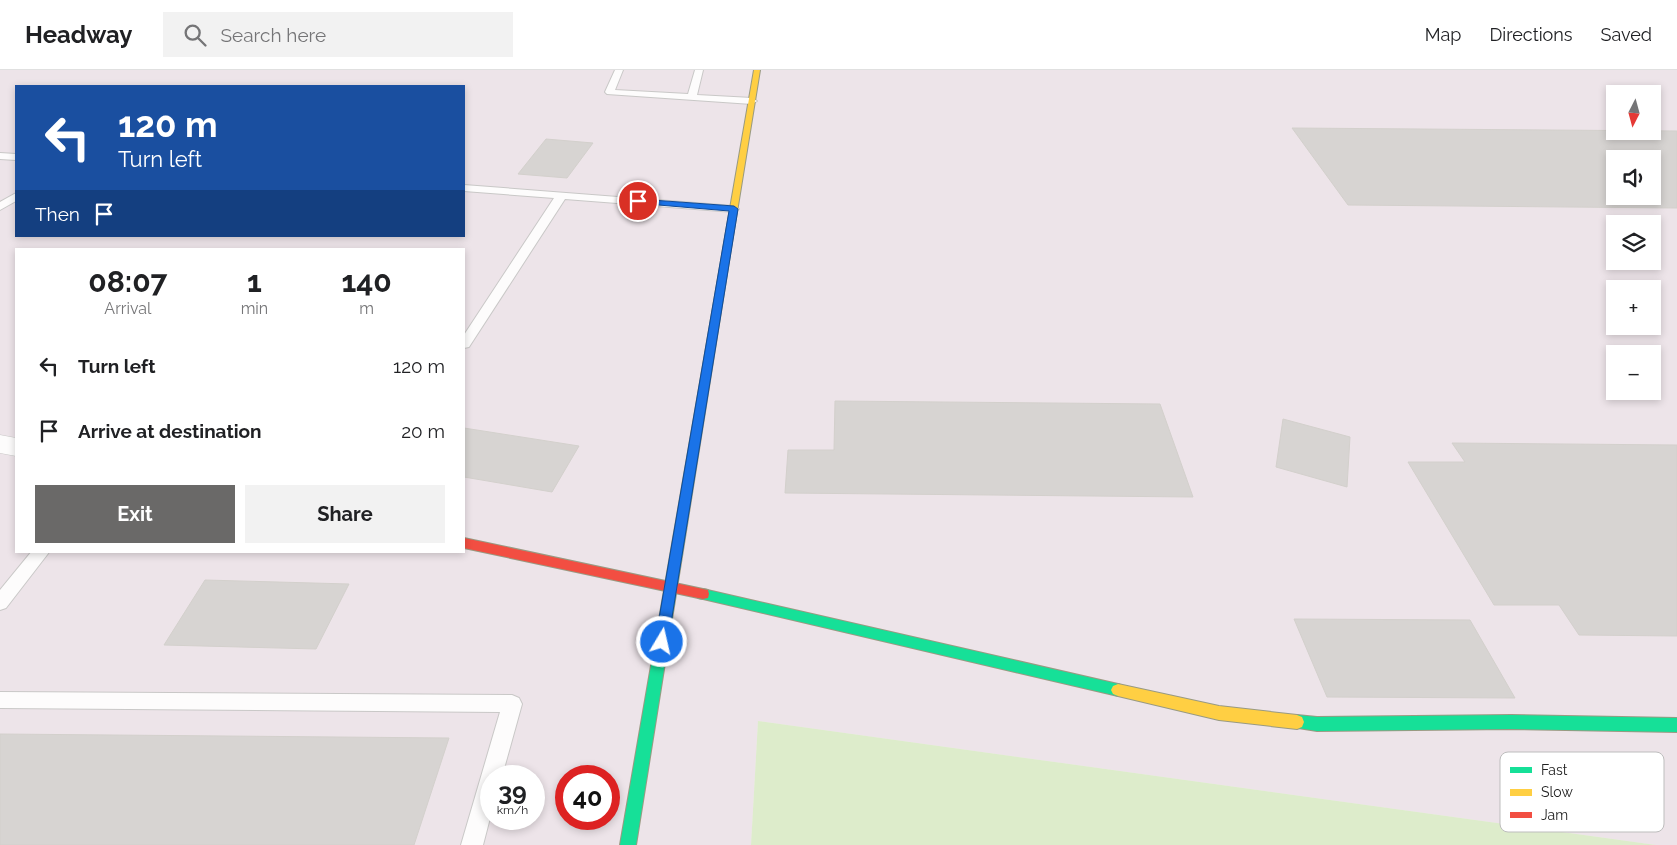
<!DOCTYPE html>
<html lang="en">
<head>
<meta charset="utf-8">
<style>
	body { margin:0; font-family:Raleway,sans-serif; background:#f2f2f2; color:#202124; height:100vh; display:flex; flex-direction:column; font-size:19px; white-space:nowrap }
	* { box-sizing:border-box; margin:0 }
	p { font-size:16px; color:#757577 }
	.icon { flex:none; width:28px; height:28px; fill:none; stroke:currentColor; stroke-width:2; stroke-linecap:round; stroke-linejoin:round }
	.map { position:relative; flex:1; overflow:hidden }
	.panel { position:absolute; left:15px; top:178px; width:450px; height:305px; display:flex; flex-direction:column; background:#fff; border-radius:0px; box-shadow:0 2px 8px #0003 }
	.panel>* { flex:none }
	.guide { position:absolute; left:15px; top:15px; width:450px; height:152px; border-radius:0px; box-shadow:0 2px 8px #0003; background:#1a4fa0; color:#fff; overflow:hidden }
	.needle { width:32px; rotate:186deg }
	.buttons { position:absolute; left:1606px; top:15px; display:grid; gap:10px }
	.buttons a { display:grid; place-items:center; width:55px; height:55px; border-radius:0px; background:#fff; box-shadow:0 2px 8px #0003; font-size:25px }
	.speed { position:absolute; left:480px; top:695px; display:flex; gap:10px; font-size:25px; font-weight:700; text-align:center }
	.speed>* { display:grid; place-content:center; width:65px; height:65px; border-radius:50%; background:#fff; box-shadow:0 2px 8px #0003; line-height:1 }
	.speed small { font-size:12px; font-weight:400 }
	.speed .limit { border:8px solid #d22; background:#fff; color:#111 }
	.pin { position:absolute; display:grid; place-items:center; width:42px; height:42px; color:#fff; margin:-21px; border:2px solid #fff; border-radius:50%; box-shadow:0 1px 5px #0007 }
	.me { position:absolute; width:55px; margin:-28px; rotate:9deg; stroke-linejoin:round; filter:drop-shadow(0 0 4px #0008) }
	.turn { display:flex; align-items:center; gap:18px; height:105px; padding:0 20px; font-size:22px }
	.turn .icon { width:65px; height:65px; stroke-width:2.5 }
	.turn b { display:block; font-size:35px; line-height:42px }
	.then { display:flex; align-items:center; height:48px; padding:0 20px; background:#0003; gap:10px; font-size:19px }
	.eta { display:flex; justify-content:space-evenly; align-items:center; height:85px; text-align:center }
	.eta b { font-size:30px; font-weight:700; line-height:35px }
	.primary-button { display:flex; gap:10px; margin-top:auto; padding:10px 20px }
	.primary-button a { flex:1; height:58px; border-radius:0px; background:#6a6968; color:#fff; font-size:20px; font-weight:700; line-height:58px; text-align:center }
	.primary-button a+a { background:#f2f2f2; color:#202124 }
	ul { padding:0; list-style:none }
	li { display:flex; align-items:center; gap:15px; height:65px; padding:0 20px }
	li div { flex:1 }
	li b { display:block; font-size:19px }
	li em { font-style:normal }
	header { display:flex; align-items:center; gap:30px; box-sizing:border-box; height:70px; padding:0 25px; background:#fff; border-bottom:1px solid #e0e0e0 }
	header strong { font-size:24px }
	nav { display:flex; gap:28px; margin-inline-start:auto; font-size:18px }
	.search { width:350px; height:45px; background:#f2f2f2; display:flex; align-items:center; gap:12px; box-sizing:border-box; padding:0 18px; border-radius:0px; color:#757577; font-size:19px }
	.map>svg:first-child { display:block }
	.industrial { fill:#ede4e9; fill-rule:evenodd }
	.grass { fill:#ddeccb }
	.building { fill:#d7d4d2; stroke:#d3d0cc; fill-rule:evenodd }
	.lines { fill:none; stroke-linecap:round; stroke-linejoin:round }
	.lane-casing { stroke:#c9c8c7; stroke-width:2 }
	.street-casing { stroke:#c9c8c7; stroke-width:1 }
	.fast-casing { stroke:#999a82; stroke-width:2 }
	.slow-casing { stroke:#999a82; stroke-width:2 }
	.jam-casing { stroke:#999a82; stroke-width:2 }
	.lane { fill:#fdfcfc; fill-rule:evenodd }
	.street { fill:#fdfcfc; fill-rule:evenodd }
	.fast { fill:#16e098; fill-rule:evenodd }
	.slow { fill:#ffcf43; fill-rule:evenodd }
	.jam { fill:#f24e42; fill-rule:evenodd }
	.route { fill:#1a73e8; stroke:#114b97 }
	.key { fill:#fff; stroke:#bdbdbd; stroke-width:1 }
	.key-label { font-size:14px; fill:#222 }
</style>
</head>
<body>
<header>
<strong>Headway</strong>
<div class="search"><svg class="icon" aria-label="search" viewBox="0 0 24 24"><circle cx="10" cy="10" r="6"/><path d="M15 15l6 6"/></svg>Search here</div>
<nav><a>Map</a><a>Directions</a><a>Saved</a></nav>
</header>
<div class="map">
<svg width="1677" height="775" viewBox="0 0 1677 775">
	<rect width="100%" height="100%" fill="#f0eeeb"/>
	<path class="industrial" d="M0 0H1677V775H1656L758 651 751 775H0ZM16 16H464V166H16ZM1615 24H1652V61H1615ZM1615 89H1652V126H1615ZM1615 154H1652V191H1615ZM16 179H464V481H16ZM1615 219H1652V256H1615ZM1615 284H1652V321H1615ZM491 706H534V749H491ZM566 706H609V749H566Z"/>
	<path class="grass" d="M758 651 1656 775H751Z"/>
	<path class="building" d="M1292 58 1677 61V138L1348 135ZM1615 89H1652V126H1615Z
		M546 69 593 73 567 108 518 104Z
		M835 331 1160 334 1193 427 785 423 788 380H834Z
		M1283 349 1350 367 1347 417 1276 397Z
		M464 358 579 376 552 422 464 407Z
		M1452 373 1677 375V566L1579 565 1559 535H1494L1408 392H1465Z
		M205 510 349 514 316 579 164 575Z
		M1294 549 1470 550 1515 628 1327 627Z
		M0 664 449 668 414 775H0Z"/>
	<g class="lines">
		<defs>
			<path id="lane" d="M615 0H623L615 20 688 24 695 0H703L697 25 752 28 757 31 752 34 607 24 605 22Z
				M0 83 16 84V90L0 89Z
				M464 115 734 136 739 139 734 142 565 129 469 277 464 278V265L554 128 464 121Z
				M16 123V131L0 140V132Z
				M32 481H50L6 538 0 540V520Z
				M0 622 512 625 519 628 522 634 502 706H491V744L483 775H461L500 642 0 638Z"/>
			<path id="street" d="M0 365 16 368V386L0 383Z"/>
			<path id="fast" d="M727 176 731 179 636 775H620L723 179Z
				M703 519 1118 614 1123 616 1125 620 1123 624 1118 626 703 529 698 528 697 524 698 520Z
				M1297 645 1317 647 1511 645 1677 648V662L1511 659 1317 661 1292 657 1290 652 1292 647Z"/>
			<path id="slow" d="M754 0H760L731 179 727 182 723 179Z
				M1118 614 1219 636 1297 645 1302 647 1304 652 1302 657 1297 659 1219 650 1118 626 1113 624 1111 620 1113 616Z"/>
			<path id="jam" d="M464 468 703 519 708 520 709 524 708 528 703 529 464 478Z"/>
		</defs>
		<use href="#lane" class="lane-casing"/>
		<use href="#street" class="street-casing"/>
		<use href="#fast" class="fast-casing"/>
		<use href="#slow" class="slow-casing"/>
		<use href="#jam" class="jam-casing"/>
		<use href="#lane" class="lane"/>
		<use href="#street" class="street"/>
		<use href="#fast" class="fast"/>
		<use href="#slow" class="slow"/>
		<use href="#jam" class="jam"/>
	</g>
	<path class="route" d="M638 129 734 136 738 139 668 572 666 577H657L655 572 729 141 635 133V130Z"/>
	<rect x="1500" y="682" width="164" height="80" rx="8" class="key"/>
	<rect x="1510" y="697" width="22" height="6" fill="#16e098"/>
	<rect x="1510" y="719" width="22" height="7" fill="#ffcf43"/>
	<rect x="1510" y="742" width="22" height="6" fill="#f24e42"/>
	<g class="key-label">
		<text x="1541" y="705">Fast</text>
		<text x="1541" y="727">Slow</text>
		<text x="1541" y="750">Jam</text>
	</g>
</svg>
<div class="buttons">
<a><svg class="needle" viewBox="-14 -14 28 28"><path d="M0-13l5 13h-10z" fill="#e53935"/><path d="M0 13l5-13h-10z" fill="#757577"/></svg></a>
<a><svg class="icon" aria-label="sound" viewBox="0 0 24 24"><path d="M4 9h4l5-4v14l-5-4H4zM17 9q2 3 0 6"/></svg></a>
<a><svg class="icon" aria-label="layers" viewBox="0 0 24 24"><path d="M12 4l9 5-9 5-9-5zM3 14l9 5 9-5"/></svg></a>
<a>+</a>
<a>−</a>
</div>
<div class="speed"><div>39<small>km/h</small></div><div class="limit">40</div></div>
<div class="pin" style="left:638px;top:131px;background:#d93025"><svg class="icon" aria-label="arrive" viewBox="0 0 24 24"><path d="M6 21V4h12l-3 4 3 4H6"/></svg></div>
<svg class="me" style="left:662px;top:572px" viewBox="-20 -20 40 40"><circle r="17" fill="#1a73e8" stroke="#fff" stroke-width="3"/><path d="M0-11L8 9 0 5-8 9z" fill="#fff"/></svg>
<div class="guide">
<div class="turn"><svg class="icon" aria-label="left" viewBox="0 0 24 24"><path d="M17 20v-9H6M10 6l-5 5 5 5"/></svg><div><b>120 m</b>Turn left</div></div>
<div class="then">Then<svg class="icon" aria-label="arrive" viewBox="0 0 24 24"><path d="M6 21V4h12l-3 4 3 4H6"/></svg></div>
</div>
<section class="panel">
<div class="eta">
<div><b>08:07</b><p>Arrival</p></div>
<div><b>1</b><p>min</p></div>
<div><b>140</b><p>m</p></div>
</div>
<ul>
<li><svg class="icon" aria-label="left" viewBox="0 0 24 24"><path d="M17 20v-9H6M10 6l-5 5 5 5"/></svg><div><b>Turn left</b></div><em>120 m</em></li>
<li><svg class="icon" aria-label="arrive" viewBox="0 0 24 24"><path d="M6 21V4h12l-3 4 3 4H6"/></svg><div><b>Arrive at destination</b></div><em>20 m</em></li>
</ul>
<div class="primary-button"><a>Exit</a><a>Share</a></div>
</section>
</div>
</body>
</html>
